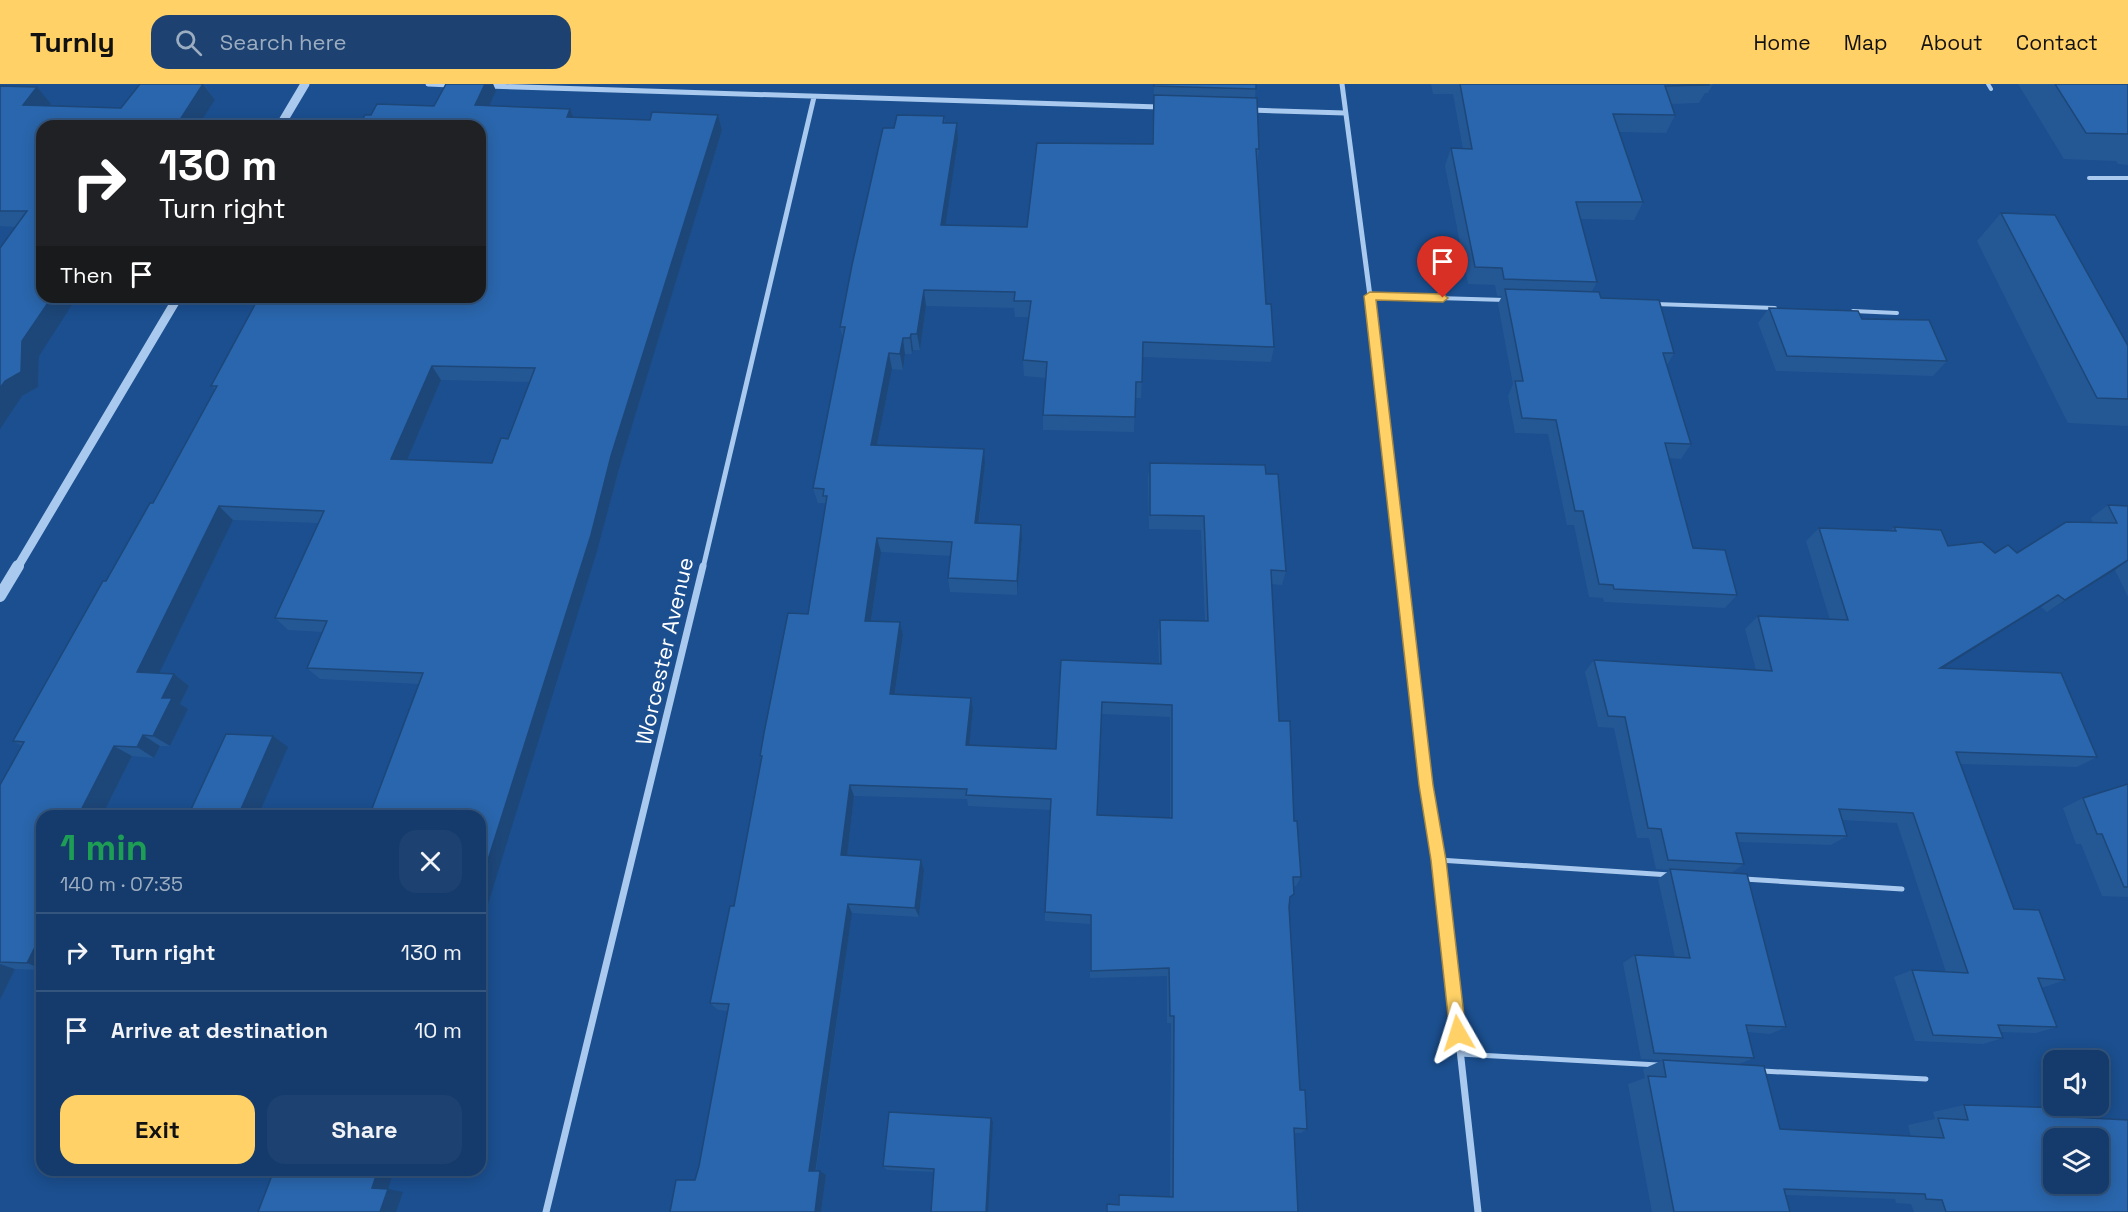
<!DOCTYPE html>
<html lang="en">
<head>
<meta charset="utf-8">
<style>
	body { margin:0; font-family:"Space Grotesk",sans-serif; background:#1d4271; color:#f1f3f6; height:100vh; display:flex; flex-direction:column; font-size:22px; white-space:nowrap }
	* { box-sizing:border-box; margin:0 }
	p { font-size:20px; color:#9dadc1 }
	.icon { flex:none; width:33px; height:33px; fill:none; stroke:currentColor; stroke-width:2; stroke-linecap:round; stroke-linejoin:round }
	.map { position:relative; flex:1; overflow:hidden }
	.details { position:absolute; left:36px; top:726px; width:450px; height:366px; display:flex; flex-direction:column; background:#143b6b; border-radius:18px; box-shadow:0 3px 15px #0003,0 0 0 2px #33557e }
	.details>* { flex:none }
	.top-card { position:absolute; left:36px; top:36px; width:450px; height:183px; border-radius:18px; box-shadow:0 3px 15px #0003,0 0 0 2px #33557e; background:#202124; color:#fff; overflow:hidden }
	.controls { position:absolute; left:2043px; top:966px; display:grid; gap:12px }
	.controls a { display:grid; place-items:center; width:66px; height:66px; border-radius:12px; background:#143b6b; box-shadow:0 3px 15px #0003,0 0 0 2px #33557e; font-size:30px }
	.pin { position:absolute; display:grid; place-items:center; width:51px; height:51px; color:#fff; margin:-62px -26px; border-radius:50% 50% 50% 0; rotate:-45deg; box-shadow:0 0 6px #0007 }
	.pin .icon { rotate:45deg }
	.me { position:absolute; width:66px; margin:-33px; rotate:354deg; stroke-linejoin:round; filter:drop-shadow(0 0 4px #0008) }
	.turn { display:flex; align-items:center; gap:21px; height:126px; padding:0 24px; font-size:27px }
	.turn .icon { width:78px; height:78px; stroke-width:2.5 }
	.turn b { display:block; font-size:42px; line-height:51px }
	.then { display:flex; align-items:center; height:57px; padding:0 24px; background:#0003; gap:12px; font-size:22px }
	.round { display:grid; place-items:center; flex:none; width:63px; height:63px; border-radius:18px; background:#1d4271 }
	.head { display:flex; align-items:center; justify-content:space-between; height:102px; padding:0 24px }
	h1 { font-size:36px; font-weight:600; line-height:45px; color:#1e9e55 }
	.button { display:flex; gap:12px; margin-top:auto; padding:12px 24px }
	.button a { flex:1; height:69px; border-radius:18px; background:#ffd166; color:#111; font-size:24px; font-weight:600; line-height:69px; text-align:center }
	.button a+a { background:#1d4271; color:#f1f3f6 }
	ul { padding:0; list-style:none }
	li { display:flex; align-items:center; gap:18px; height:78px; padding:0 24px; border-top:2px solid #33557e }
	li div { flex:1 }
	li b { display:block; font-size:22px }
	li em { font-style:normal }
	header { display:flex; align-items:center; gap:36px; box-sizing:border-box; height:84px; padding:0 30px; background:#ffd166; color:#111 }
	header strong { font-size:28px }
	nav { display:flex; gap:33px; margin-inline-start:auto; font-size:21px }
	.search { width:420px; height:54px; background:#1d4271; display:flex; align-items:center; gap:15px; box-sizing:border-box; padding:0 21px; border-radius:18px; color:#9dadc1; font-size:22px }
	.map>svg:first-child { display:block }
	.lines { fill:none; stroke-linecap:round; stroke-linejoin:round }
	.service-far1 { stroke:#a9c9ee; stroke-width:4 }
	.service { stroke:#a9c9ee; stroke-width:5 }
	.minor-far1 { stroke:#a9c9ee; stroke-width:5 }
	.minor { stroke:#a9c9ee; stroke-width:7 }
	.tertiary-far1 { stroke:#a9c9ee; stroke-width:9 }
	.tertiary { stroke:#a9c9ee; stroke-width:12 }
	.wall { fill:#245895; fill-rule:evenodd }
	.shaded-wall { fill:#1d4779 }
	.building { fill:#2a66ad; stroke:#1d4779; stroke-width:1.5; fill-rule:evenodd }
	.route { fill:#ffd166; stroke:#a68842; stroke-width:1.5 }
	.labels { text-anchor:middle; stroke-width:6; stroke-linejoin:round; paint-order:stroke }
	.street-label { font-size:22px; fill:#fff; stroke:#1b4f8f }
</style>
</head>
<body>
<header>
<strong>Turnly</strong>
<div class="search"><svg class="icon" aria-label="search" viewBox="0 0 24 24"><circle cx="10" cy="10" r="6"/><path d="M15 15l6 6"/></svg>Search here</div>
<nav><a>Home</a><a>Map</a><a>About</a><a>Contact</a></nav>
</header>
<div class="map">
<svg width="2128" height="1128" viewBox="0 0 2128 1128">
	<rect width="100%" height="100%" fill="#1b4f8f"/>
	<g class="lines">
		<path class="service-far1" d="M1988 0 1991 5
			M2089 94H2128
			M1370 212 1505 216
			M1655 220 1775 224
			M1853 227 1897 229"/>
		<path class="service" d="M1439 776 1670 791
			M1744 795 1902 805
			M1460 970 1658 981
			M1762 987 1926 995"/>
		<path class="minor-far1" d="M428 0 451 1
			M1342 0 1370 212 1401 484
			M488 2 1159 23
			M1250 26 1345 29
			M703 484 814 13"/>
		<path class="minor" d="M1401 482 1426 701 1439 776 1478 1128
			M546 1128 703 482"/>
		<path class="tertiary-far1" d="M280 42 305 0
			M17 484 178 213"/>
		<path class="tertiary" d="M0 512 18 482"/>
	</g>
	<path class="wall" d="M140 0H204L215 16 198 42H42L39 272 38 303 22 312 16 143 0 142V2L51 20 49 22 121 24Z
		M446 0H493L496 7 490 21 573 33 650 36 718 31 722 46 619 385 598 464 480 732H373L370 730 419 600 320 595 307 584 322 548 288 546 275 534 319 439 233 436 159 589 174 590 189 602 180 620 188 625 170 662H160L154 674 132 672 102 732H42V886L15 885 0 916V701L22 662 13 657 153 419 215 305 211 302 480 213 371 31 434 22ZM441 296 530 298 508 355 492 379 407 376Z
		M1154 0H1256L1255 14 1259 65 1257 82 1266 220 1274 263 1271 278 1143 273 1141 314H1135L1134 348 1043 346V331L1046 294 1024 292 1023 276 1029 233H1015L1014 224 926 222 920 266H913L912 270H905L903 286 892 285 877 361 985 380 979 439 1022 455 1017 511 950 508 948 494 951 472 881 468 871 537 900 538 903 551 895 610 973 626 969 661 1056 665 1061 576 1159 580 1158 549 1160 536 1205 537 1201 446 1149 445 1148 394 1150 379 1266 390 1286 487 1282 501 1271 500 1279 637 1294 737 1301 793 1296 802H1293L1289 823 1300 1006 1307 1045 1301 1049H1294L1298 1128H1106L1107 1120 1118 1121V1114L1119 1111 1170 1113 1171 939H1167V892L1090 894V840L1045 837V828L1051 726 968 722 967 715 854 712 847 772 921 776 924 786 919 833 852 829 816 1087H820L826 1091 821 1128H670L695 1096 699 1082 728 927 718 926 710 919 734 822 761 675 760 672 808 530 826 422 825 419H818L813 404 843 255 840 243 894 44 944 32 945 39H957L958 56 945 141 1027 143 1152 60ZM1101 630 1170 633V734L1097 731Z
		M1431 0H1713L1708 9H1705L1699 19 1671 20 1675 31 1666 49 1619 48 1643 118 1634 136 1581 135 1597 198 1592 207 1674 269 1667 281 1691 360 1681 375 1669 374 1693 464 1737 511 1725 524 1604 518 1603 514 1589 513 1574 441H1567L1548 350 1515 349 1508 312 1513 300 1498 220 1502 212H1497L1495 201 1468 200 1445 82 1451 64 1463 65 1453 10H1433Z
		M2018 0H2128V81L2118 80 2116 77 2064 75Z
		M2001 129 2128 262V342L2068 339 1977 157Z
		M1769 224 1862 235 1947 277 1933 292 1776 287 1758 239Z
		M2108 421 2128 422V513L2115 486 2047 528 2041 523 1943 584 2097 673 2077 683 1960 680 2014 825 2065 896 2044 903H2042L2057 943 2036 949 2001 948 2003 954 1983 960 1915 957 1894 893 1912 886 1946 888 1897 739 1842 736 1847 752 1831 761 1739 758 1744 780 1731 789 1786 943 1770 950 1748 948 1754 974 1739 980 1641 975 1623 879 1635 871 1675 873 1658 795 1670 786 1656 785 1649 754H1637L1614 644 1598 643 1585 588 1594 576 1756 586 1745 545 1758 532 1830 536 1806 457 1819 444 1890 447 1894 443 1948 462 1995 469H2017L2093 439 2091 434Z
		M2128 700V813L2102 812 2081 760H2076L2063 724 2083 714Z
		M1663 976 1780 1045 1911 1053 1908 1041 1935 1035 1933 1028 1964 1021 2072 1033 2128 1128H1914L1911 1120 1896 1119 1895 1115 1786 1111 1790 1128H1652L1628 1000 1645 994 1643 985Z
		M993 1038 934 1088 887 1086 883 1082Z"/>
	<path class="shaded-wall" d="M203 0 215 16 198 42H176Z
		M485 0H493L496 7 483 36 475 21Z
		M37 3 51 20 37 37 23 21Z
		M570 25 576 41 567 33Z
		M718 31 722 46 619 385 598 464 480 846V801L611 372Z
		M957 39 958 56 943 158 941 141Z
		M924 206 926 222 920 266 917 250Z
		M52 213H77L39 272 38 303 22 312 0 345V304L5 297 22 257Z
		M911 250 913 266 912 270 910 254Z
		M903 254 905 270 903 286 900 270Z
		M889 269 892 285 874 376 871 361Z
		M432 282 441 296 402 388 391 375Z
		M984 365 985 380 977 453 975 439Z
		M219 422 233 436 154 600 137 588Z
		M1021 441 1022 455 1017 511V497Z
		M877 454 881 468 869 550 865 537Z
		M2128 476 2115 486 2047 528 2065 516Z
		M2058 511 2041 523 1924 596 1940 584Z
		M900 538 903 551 893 622 890 610Z
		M174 590 189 602 180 620 188 625 170 662 153 652 162 614Z
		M971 614 973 626 968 672 966 661Z
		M143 651 160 662 154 674 137 663Z
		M273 652 288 663 258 732H238Z
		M114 662 132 672 102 732H78Z
		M850 701 854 712 846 781 841 771Z
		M921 776 924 786 919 833 915 824Z
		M848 820 852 829 815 1090 809 1087Z
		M42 849V885L27 879Z
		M0 880 15 885 0 916Z
		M991 1034 993 1038 988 1128H986Z
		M378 1086H394L388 1105 403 1108 396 1128H380L372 1104Z
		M820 1087 826 1091 821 1128H815Z"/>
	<path class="building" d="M140 0H203L176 42H42V213H52L22 257 21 288 5 297 0 304V164L27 127H0V2L37 3 23 21 121 24Z
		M446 0H485L475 21 570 25 567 33 650 36 652 28 718 31 611 372 591 451 480 801V732H384V731L370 730 423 589 307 584 327 537 275 534 324 427 219 422 137 588 174 590 162 614H172L153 652 143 651 137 663 114 662 78 732H42V849L27 879 0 878V701L24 658 13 657 103 497H106L150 419H153L217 302H211L259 213H480V42H359L365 31H371L377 20 434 22ZM432 282 535 284 508 355 501 354 492 379 391 375Z
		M1154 0H1256V5L1154 2Z
		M1460 0H1708L1709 1 1665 2 1675 31 1613 30 1643 118H1576L1597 198 1504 195 1502 184 1475 183 1451 64 1472 65Z
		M2055 0H2128V50L2086 49Z
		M1154 11 1257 14 1259 65H1256L1266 220H1271L1274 263 1143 258 1142 298H1136L1135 333 1043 331 1047 278 1023 276 1031 217H1014L1015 208 924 206 917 250H911L910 254H903L900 270 889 269 871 361 984 365 975 439 1021 441 1017 497 948 494 952 458 877 454 865 537 900 538 890 610 971 614 966 661 1056 665 1061 576 1161 580 1160 536 1208 537 1204 432 1150 431V379L1265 381 1266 390H1278L1286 487 1271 486 1279 637H1290L1294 737H1297L1301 793H1293L1294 810 1290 813 1289 823 1300 1006H1305L1307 1045 1294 1044 1298 1128H1107V1120L1119 1121V1111L1173 1113 1174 932H1170L1169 884 1091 887V831L1045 828 1051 715 966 711 967 705 850 701 841 771 921 776 915 824 848 820 809 1087H820L815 1128H670L676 1096H695L699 1082 729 920 710 919 730 822H734L762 672H760L764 649 788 529 808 530 827 412H823L824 405 813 404 845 243H840L852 181 883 44H894L897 31 944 32 943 39H957L941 141 1027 143 1037 59 1153 60ZM1102 618 1172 621V734L1097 731Z
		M2001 129 2055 131 2128 262V315L2097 314Z
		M1505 205 1599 208 1601 214 1659 216 1674 269H1663L1691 360 1665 359 1693 464 1725 466 1737 511 1614 505 1613 501 1599 500 1583 427H1575L1556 336 1522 334 1515 297H1523Z
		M1769 224 1858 227 1862 235 1929 236 1947 277 1787 272Z
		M2108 421 2128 422V476L2065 516 2058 511 1940 584 2061 589 2097 673 1956 668 2014 825 2039 826 2065 896 2038 894 2057 943 1998 941 2003 954 1933 951 1912 886 1968 889 1913 729 1839 725 1847 752 1736 749 1744 780 1668 776 1661 745 1648 744 1625 633 1608 632 1594 576 1772 587 1758 532 1848 536 1819 444 1896 447 1894 443 1941 446 1948 462 1982 458 1995 469 2008 461 2017 469 2066 438 2117 439Z
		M226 650 273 652 238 732H188Z
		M2128 700V803H2124L2102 750H2097L2083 714Z
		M1670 785 1747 790 1786 943 1746 941 1754 974 1654 969 1635 871 1690 874Z
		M1663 976 1764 982 1780 1045 1944 1054 1938 1034 1968 1036 1964 1021 2069 1024 2072 1033 2128 1036V1128H1946L1942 1116 1926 1115 1925 1110 1784 1105 1790 1128H1674L1648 992 1666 993ZM2054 1054H2098V1100H2054Z
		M889 1028 991 1034 986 1128H931L934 1085 883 1082Z
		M274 1086H378L372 1104 388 1105 380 1128H258Z"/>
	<path class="route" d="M1370 208 1443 210 1448 214 1443 218 1376 216 1433 701 1446 776 1466 949 1463 955 1458 957 1452 955 1450 949 1431 776 1419 701 1364 212Z"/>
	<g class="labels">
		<g class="street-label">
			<text transform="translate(664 567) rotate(-77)" y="8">Worcester Avenue</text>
		</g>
	</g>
</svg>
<div class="controls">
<a><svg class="icon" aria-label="sound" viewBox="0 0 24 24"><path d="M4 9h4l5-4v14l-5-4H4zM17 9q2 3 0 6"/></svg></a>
<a><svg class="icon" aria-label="layers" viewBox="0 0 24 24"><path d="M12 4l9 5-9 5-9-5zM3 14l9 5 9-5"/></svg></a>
</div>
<div class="pin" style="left:1443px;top:214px;background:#d93025"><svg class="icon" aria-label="arrive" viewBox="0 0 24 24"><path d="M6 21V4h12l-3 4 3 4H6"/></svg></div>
<svg class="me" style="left:1458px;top:949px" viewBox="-20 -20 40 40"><path d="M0-17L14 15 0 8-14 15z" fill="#ffd166" stroke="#fff" stroke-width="4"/></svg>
<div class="top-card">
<div class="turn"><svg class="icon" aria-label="right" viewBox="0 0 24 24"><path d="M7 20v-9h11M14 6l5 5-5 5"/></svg><div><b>130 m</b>Turn right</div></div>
<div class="then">Then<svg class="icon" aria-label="arrive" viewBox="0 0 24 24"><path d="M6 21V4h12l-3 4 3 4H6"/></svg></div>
</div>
<section class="details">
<div class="head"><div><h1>1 min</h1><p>140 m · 07:35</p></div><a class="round"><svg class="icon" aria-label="close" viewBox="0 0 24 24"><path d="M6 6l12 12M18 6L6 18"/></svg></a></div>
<ul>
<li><svg class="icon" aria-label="right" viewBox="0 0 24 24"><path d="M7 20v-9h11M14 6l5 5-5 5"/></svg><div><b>Turn right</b></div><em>130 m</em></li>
<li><svg class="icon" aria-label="arrive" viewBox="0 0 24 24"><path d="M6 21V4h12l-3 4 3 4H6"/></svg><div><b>Arrive at destination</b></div><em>10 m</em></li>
</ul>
<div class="button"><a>Exit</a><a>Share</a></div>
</section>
</div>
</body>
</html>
